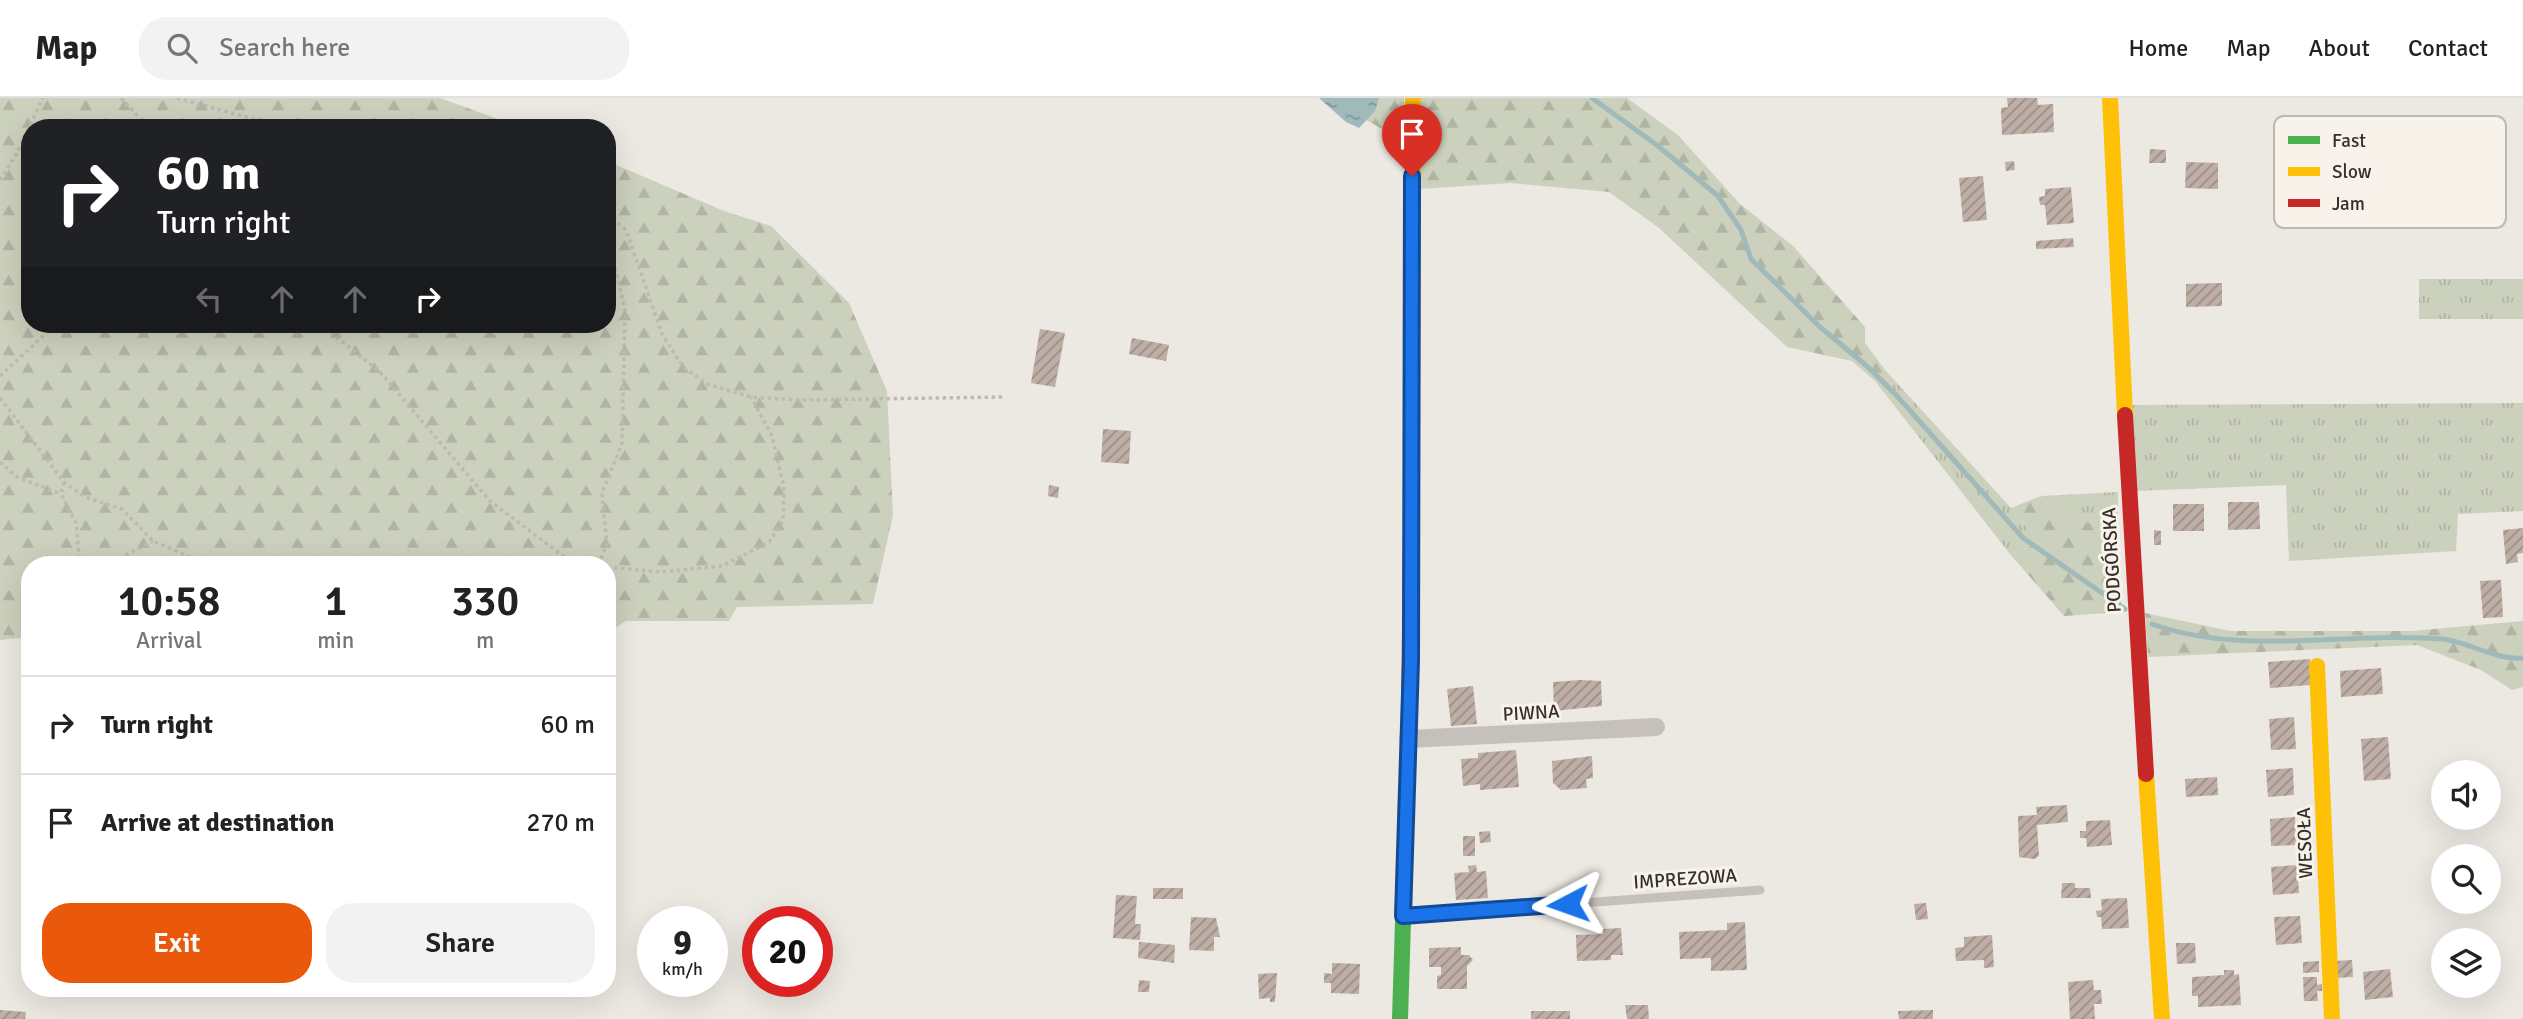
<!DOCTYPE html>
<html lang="en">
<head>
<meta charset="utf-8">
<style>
	body { margin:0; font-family:Signika,sans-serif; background:#f2f2f2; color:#222; height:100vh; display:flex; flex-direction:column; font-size:26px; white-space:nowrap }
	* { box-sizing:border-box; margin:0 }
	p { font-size:23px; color:#767676 }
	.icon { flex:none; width:38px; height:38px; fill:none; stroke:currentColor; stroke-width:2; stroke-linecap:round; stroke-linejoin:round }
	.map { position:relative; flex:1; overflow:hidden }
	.sheet { position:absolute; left:21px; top:458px; width:595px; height:441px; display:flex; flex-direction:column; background:#fff; border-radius:28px; box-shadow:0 7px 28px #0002 }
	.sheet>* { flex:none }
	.guide { position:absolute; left:21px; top:21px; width:595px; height:214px; border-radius:28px; box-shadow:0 7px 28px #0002; background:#202124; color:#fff; overflow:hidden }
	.controls { position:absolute; left:2431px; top:662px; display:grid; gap:14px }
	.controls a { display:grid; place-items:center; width:70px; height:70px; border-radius:50%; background:#fff; box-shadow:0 7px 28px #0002; font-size:35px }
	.speed { position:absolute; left:637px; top:808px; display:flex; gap:14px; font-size:35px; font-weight:700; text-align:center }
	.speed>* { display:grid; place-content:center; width:91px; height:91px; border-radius:50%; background:#fff; box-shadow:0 7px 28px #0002; line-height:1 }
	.speed small { font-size:18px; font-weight:400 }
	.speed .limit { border:10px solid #d22; background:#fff; color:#111 }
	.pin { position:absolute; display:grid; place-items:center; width:60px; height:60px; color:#fff; margin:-72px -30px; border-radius:50% 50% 50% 0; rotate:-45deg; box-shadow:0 0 7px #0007 }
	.pin .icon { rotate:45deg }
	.me { position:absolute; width:77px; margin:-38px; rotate:266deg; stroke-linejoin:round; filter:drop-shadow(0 0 5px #0008) }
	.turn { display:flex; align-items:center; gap:24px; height:147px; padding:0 21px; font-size:32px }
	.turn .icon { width:91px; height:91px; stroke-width:2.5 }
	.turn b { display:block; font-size:49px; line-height:60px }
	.lanes { display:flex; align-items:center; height:66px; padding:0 21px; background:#0003; justify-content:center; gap:35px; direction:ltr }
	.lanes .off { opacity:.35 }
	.eta { display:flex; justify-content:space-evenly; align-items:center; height:119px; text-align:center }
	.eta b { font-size:42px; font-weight:600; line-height:49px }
	.primary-button { display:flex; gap:14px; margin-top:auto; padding:14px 21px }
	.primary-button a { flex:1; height:80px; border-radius:28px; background:#ea580c; color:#fff; font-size:28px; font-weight:600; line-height:80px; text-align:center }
	.primary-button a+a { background:#f2f2f2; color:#222 }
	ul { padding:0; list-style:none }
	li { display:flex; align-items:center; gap:21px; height:98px; padding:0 21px; border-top:2px solid #e0e0e0 }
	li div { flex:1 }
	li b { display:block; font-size:26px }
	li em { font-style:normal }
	header { display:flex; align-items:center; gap:42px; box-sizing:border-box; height:98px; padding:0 35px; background:#fff; border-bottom:2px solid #e0e0e0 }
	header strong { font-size:33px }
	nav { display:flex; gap:38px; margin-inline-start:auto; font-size:24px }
	.search { width:490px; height:63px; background:#f2f2f2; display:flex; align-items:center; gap:18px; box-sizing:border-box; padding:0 24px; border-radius:28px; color:#767676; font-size:26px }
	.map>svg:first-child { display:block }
	.grass { fill:url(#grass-tufts) }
	.forest { fill:url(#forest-firs) }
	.water { fill:url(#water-ripples) }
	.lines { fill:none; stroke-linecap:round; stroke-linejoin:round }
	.stream { stroke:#a0b9bb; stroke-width:5 }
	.building { fill:url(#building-hatch) }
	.path { stroke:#beb9b3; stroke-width:3.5; stroke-dasharray:3.5 3.5; stroke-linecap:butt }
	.lane { stroke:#c5c0bb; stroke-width:9 }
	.street { stroke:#c5c0bb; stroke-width:18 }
	.fast { stroke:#4caf50; stroke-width:16 }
	.slow { stroke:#ffc107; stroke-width:16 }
	.jam { stroke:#c62828; stroke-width:16 }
	.route-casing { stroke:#114b97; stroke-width:18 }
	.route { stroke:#1a73e8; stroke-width:12 }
	.labels { text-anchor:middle; stroke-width:6; stroke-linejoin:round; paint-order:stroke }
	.street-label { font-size:19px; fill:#362e2a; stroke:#f8f3ea }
	.key { fill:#f8f3ea; stroke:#beb8b0; stroke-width:2 }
	.key-label { font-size:19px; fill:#362e2a }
</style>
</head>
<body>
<header>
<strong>Map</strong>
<div class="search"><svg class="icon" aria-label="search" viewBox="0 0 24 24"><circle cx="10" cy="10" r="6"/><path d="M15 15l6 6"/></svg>Search here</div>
<nav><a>Home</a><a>Map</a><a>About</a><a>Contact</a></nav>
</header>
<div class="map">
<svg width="2523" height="921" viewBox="0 0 2523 921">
	<defs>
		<pattern id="grass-tufts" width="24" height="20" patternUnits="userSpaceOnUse" patternTransform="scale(1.75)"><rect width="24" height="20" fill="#ccd1bd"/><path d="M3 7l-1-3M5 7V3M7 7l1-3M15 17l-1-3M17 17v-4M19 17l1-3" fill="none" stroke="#b0b4a3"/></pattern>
		<pattern id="forest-firs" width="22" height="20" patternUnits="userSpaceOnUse" patternTransform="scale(1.75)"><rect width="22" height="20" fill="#ccd1bd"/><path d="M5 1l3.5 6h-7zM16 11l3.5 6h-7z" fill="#b0b4a3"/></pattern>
		<pattern id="water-ripples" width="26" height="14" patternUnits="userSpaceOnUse" patternTransform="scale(1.75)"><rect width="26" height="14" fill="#a0b9bb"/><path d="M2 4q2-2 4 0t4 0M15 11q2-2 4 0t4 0" fill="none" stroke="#839798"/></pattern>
		<pattern id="building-hatch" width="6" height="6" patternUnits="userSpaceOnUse" patternTransform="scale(1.75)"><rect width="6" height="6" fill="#beaea6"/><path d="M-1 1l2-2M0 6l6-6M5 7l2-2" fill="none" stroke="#9b8e87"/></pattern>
	</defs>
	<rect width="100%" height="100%" fill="#ece8e2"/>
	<path class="grass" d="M2419 181H2523V221H2419Z
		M1886 273 2011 410 2039 445 2010 456 1875 283Z
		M2523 305V413L2458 416 2456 453 2289 463 2286 387 2135 393 2129 307Z
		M2118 394V435L2087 424 2063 426 2041 398Z"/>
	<path class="forest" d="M0 0H440L522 30H30V226H607V63L724 113 771 128 849 205 887 293 893 417 873 506 737 509 729 523H626L607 535V467H30V539L0 542Z
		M1328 0H1404V33L1382 31Z
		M1421 0H1627L1678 37 1740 106 1793 148 1865 229V245L1886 273 1875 283 1852 263 1787 249 1659 130 1609 94 1511 85 1419 91Z
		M2041 398 2063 426 2087 424 2118 435 2122 514 2064 518 2010 456 2039 445 2011 410Z
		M2145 515 2230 533H2412L2523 523V589L2512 592 2481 572 2417 547 2148 559Z"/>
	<path class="water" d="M1319 0H1379L1375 13 1359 30 1346 24Z"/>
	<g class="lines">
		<path class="stream" d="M1592 0 1658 48 1718 98 1741 132 1751 161 1820 229 1868 269 1898 299 2023 440 2125 511
			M2152 526C2245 559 2347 533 2443 541 2472 545 2494 562 2523 560"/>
	</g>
	<path class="building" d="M2007 0H2037L2038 7 2053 6 2054 34 2002 37 2001 10 2008 9Z
		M2150 51 2166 52V65H2149Z
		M2014 63 2015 72 2006 73 2005 64Z
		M2186 64 2218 65V91L2185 90Z
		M1983 78 1987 122 1963 124 1959 80Z
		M2071 89 2074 125 2047 127 2045 107H2040L2039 99 2045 98V91Z
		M2073 140 2074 149 2036 151V143Z
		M2222 185V208L2186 209V186Z
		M1040 231 1065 235 1055 289 1031 285Z
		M1132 240 1169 247 1166 263 1129 256Z
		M1103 331 1131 333 1129 366 1101 364Z
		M1049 387 1059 389 1058 400 1048 398Z
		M2228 404H2259L2260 431 2228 432Z
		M2173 406H2204V433H2173Z
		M2523 430V455L2517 456 2518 464 2506 466 2503 432Z
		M2154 432 2161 433V447H2154Z
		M2501 482 2503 519 2483 520 2480 483Z
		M2310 561 2311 587 2270 590 2268 564Z
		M2381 570 2383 596 2341 599 2340 573Z
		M1581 582 1601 583 1602 608 1554 613 1553 584Z
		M1473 588 1477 626 1451 628 1447 591Z
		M2294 619 2296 651 2271 652 2269 621Z
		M2388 639 2391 681 2364 683 2361 641Z
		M1516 652 1519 689 1480 692V686L1463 688 1461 661 1478 660V655Z
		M1592 658 1593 680 1586 681 1587 690 1561 692 1553 685 1552 663Z
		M2293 670 2294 697 2268 699 2266 672Z
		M2217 679 2218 697 2186 699 2185 681Z
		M2067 707 2068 724 2037 727 2039 758 2035 761 2019 759 2018 718 2037 717 2036 709Z
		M2295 719 2297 747 2271 748 2270 721Z
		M2110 722 2112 747 2087 749 2086 740H2080V733H2086V723Z
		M1490 733 1491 744 1480 745 1479 734Z
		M1463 738H1475V758H1463Z
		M1476 767 1477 774 1486 773 1488 800 1456 802 1454 775 1469 774 1468 768Z
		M2297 767 2299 795 2273 797 2271 769Z
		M2062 785H2075V790H2090L2091 800H2061Z
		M1153 790H1183V801H1153Z
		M1116 797 1137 798 1135 826H1141L1140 842 1113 840Z
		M2127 800 2129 830 2102 831 2101 819H2097L2096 813 2102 812 2101 801Z
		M1926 805 1928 821 1916 822 1914 806Z
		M2300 818 2302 845 2276 847 2274 819Z
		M1191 819 1216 820 1220 839H1214V853L1189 852Z
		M1745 824 1747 872 1711 873V860L1680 861 1679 834 1727 832V825Z
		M1621 830 1623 857H1611V862L1577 863 1576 837 1603 836V831Z
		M1992 837 1994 869 1984 870V862L1956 863 1955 850 1964 849V839Z
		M1139 844 1175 847 1174 865 1138 860Z
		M2176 845H2195L2196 865 2177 866Z
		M1461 849V857H1469L1473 862 1467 868V891H1437V878L1441 877V869H1429V850Z
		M2352 862 2353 879 2336 880 2335 863Z
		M2319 863V874L2303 875V864Z
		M1332 865 1360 866 1359 896 1331 895V885H1324V875L1332 876Z
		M2390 871 2393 899 2365 902 2363 874Z
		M2224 872H2234V877L2239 876 2241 907 2198 909V898H2192V879L2224 877Z
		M1277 875 1275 904H1270V900L1259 901 1258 876Z
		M2303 879H2317V887L2322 886V893H2317L2318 903H2304Z
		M1139 882 1150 883 1149 894H1138Z
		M2093 882 2094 892H2101L2102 906H2094L2095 921H2070L2068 884Z
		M1625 907H1648L1649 921H1627Z
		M0 912 26 914 25 921H0Z
		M1933 912V921H1899L1898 913Z
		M1531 913H1570V921H1531Z"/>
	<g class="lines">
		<path class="path" d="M121 0 149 30
			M177 0 257 22 345 30
			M0 82 16 57 43 0
			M607 116 626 132 662 236 683 269 707 286 751 299 798 302 1003 299
			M320 226 380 274 490 403 575 467
			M0 278 56 226
			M0 300 64 384 85 399 122 411 153 443 209 467
			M0 364 17 379 61 396
			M64 384 61 396 76 425 80 467
			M107 467 153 443
			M598 467 607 446 602 395 622 345 625 212 614 165 607 157
			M607 469 661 474 722 468 769 444 783 423 784 390 772 338 751 299
			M607 501 615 513"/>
		<path class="lane" d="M1405 818 1760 792"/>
		<path class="street" d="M1408 641 1656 629"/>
		<path class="fast" d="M1400 921 1409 627"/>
		<path class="slow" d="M2110 0 2125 317
			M1412 333 1413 0
			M2317 568 2332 921
			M2146 676 2162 921"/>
		<path class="jam" d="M2125 317 2146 676
			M1409 627 1412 333"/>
	</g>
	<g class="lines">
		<defs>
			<path id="route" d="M1412 78 1411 563 1403 818 1568 806"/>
		</defs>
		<use href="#route" class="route-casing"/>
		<use href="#route" class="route"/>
	</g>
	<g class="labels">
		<g class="street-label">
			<text transform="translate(2111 462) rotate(-93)" y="7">PODGÓRSKA</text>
			<text transform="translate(1531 614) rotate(-3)" y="7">PIWNA</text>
			<text transform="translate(2304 745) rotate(-92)" y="7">WESOŁA</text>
			<text transform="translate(1685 780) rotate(-4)" y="7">IMPREZOWA</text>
		</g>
	</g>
	<rect x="2274" y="18" width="232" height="112" rx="10" class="key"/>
	<rect x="2288" y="38" width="32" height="8" fill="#4caf50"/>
	<rect x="2288" y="69" width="32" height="9" fill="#ffc107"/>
	<rect x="2288" y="101" width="32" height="8" fill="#c62828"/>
	<g class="key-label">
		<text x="2332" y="49">Fast</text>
		<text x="2332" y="80">Slow</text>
		<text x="2332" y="112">Jam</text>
	</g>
</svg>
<div class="controls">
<a><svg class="icon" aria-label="sound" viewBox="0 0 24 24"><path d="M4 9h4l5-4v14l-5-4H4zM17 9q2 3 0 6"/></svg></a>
<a><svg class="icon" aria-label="search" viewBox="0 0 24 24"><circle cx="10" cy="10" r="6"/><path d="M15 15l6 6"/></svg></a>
<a><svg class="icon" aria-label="layers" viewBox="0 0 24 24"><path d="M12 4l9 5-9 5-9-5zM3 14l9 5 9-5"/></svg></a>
</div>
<div class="speed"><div>9<small>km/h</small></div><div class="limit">20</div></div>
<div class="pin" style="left:1412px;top:78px;background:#d93025"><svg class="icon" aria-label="arrive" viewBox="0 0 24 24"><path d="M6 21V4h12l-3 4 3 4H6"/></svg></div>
<svg class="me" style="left:1568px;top:806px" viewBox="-20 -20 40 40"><path d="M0-17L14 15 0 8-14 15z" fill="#1a73e8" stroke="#fff" stroke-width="4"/></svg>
<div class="guide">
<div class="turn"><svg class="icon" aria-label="right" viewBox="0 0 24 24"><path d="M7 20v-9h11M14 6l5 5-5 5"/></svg><div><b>60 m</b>Turn right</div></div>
<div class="lanes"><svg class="icon off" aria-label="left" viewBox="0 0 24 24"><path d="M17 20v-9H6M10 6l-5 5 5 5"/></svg><svg class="icon off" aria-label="ahead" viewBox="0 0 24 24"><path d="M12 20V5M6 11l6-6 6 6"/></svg><svg class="icon off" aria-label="ahead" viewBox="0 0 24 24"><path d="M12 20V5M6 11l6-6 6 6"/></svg><svg class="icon" aria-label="right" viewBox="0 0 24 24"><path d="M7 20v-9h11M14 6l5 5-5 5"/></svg></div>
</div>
<section class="sheet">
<div class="eta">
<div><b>10:58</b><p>Arrival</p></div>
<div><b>1</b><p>min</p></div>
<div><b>330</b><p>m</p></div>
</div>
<ul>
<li><svg class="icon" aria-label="right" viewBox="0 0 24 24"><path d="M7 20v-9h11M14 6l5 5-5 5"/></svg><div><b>Turn right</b></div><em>60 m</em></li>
<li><svg class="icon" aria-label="arrive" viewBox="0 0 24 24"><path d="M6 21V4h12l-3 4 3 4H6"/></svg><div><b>Arrive at destination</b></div><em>270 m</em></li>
</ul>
<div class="primary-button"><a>Exit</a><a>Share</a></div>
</section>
</div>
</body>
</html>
